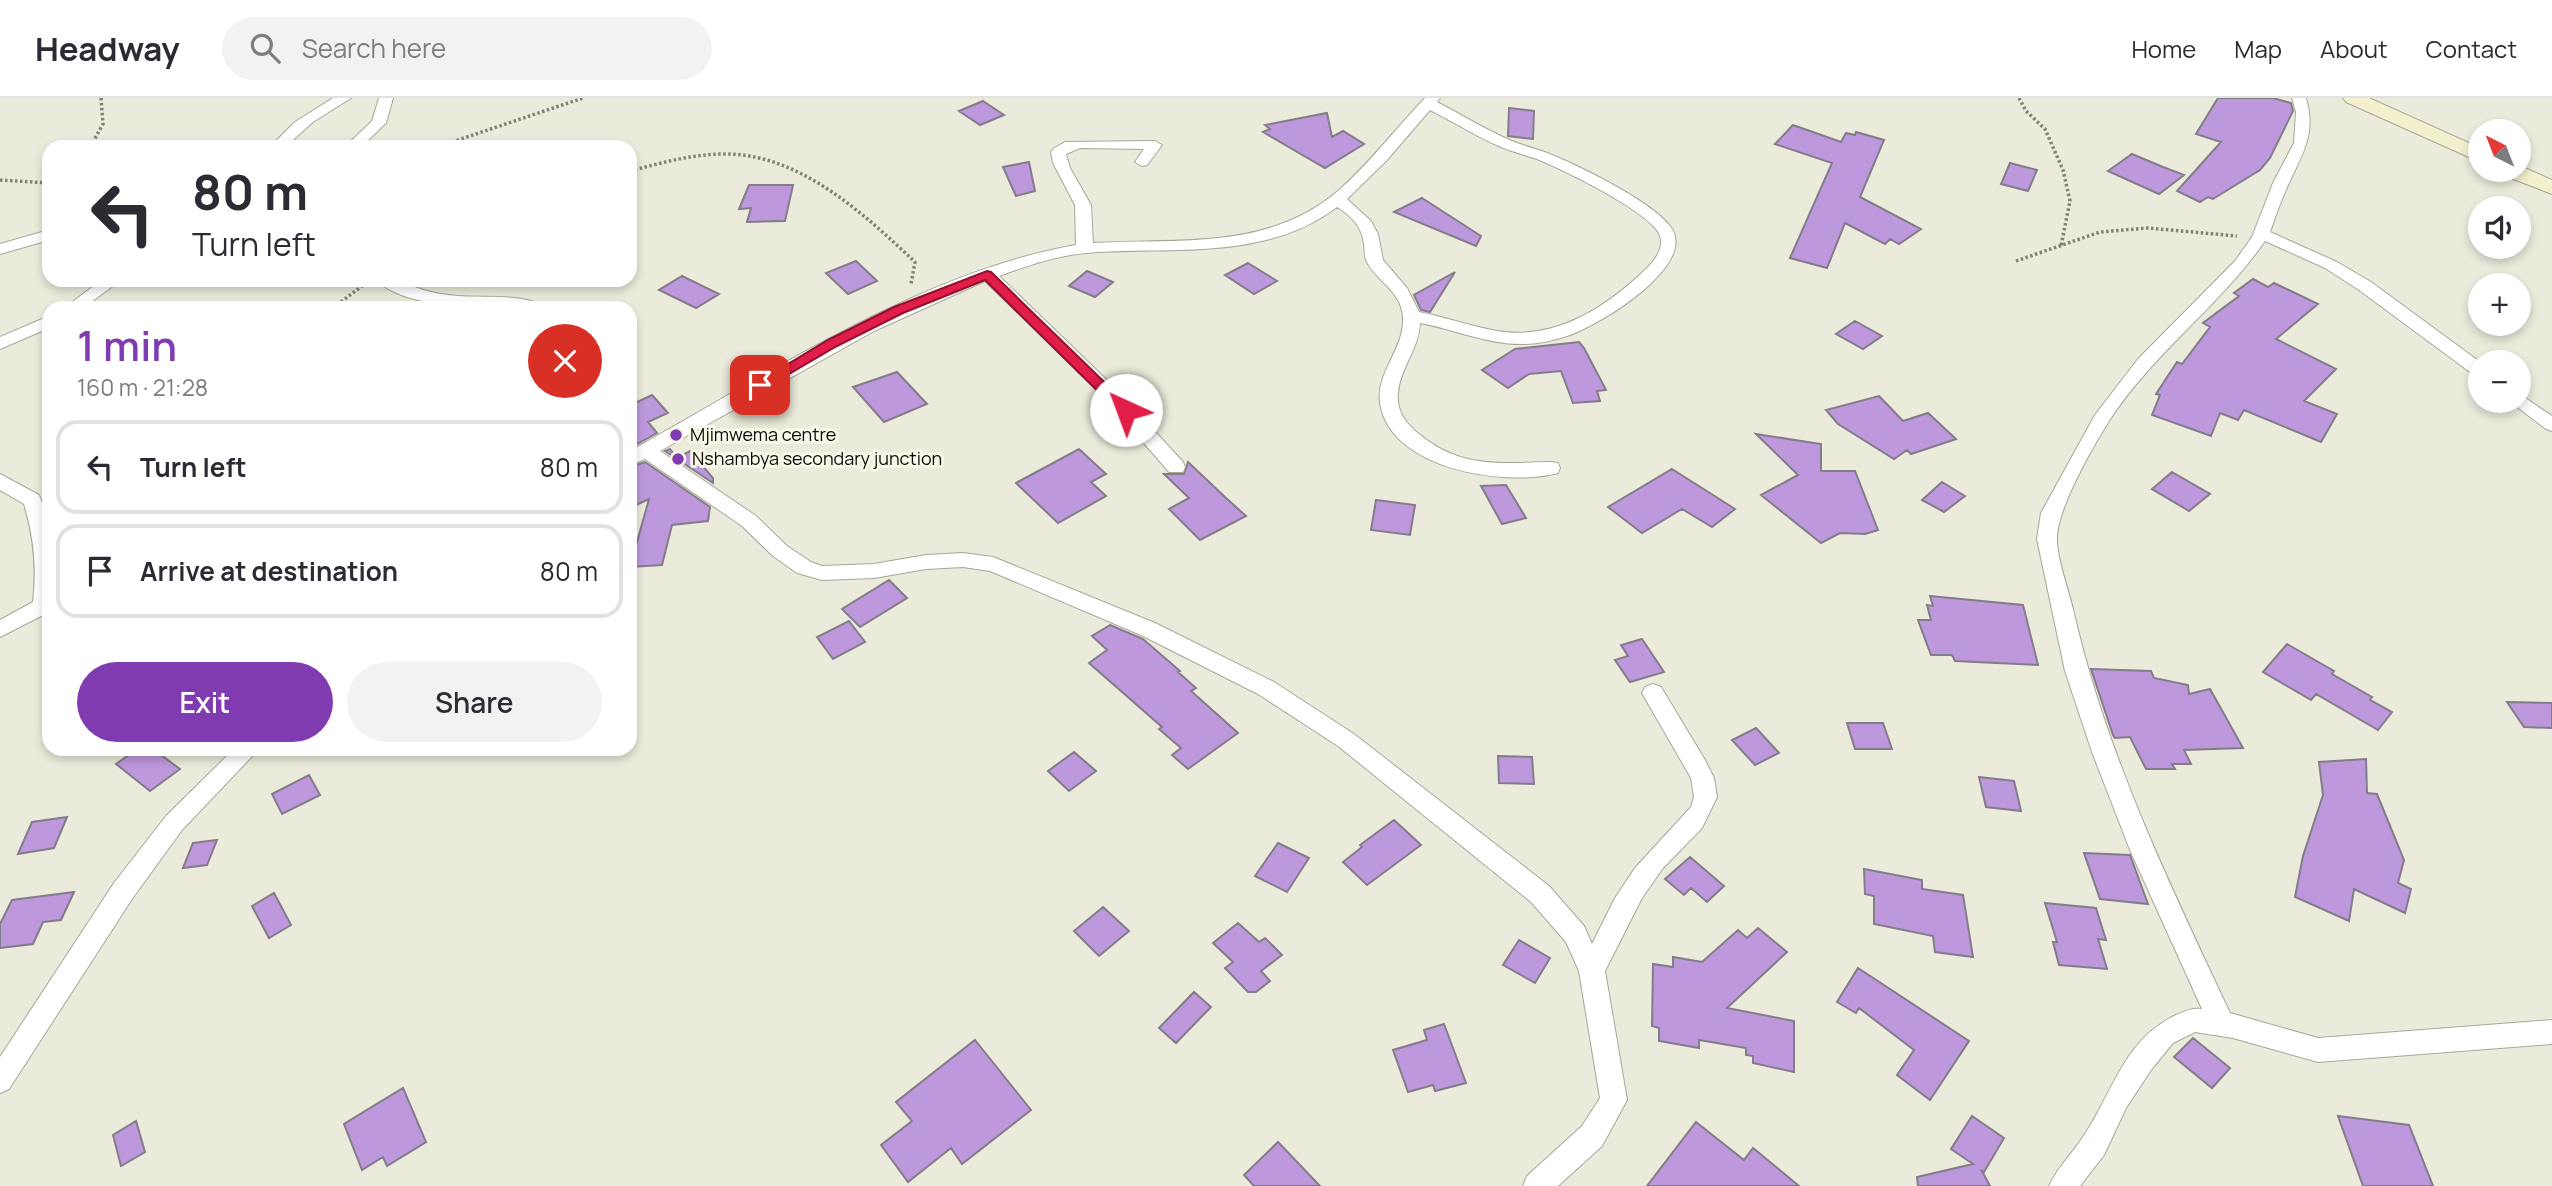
<!DOCTYPE html>
<html lang="en">
<head>
<meta charset="utf-8">
<style>
	body { margin:0; font-family:Manrope,sans-serif; background:#f2f2f3; color:#2b2b33; height:100vh; display:flex; flex-direction:column; font-size:26px; white-space:nowrap }
	* { box-sizing:border-box; margin:0 }
	p { font-size:23px; color:#7c7c81 }
	.icon { flex:none; width:38px; height:38px; fill:none; stroke:currentColor; stroke-width:2; stroke-linecap:round; stroke-linejoin:round }
	.map { position:relative; flex:1; overflow:hidden }
	.details { position:absolute; left:42px; top:203px; width:595px; height:455px; display:flex; flex-direction:column; background:#fff; border-radius:21px; box-shadow:0 4px 10px #0003 }
	.details>* { flex:none }
	.guide { position:absolute; left:42px; top:42px; width:595px; height:147px; border-radius:21px; box-shadow:0 4px 10px #0003; background:#fff; color:#2b2b33; overflow:hidden }
	.needle { width:46px; rotate:318deg }
	.tools { position:absolute; left:2468px; top:21px; display:grid; gap:14px }
	.tools a { display:grid; place-items:center; width:63px; height:63px; border-radius:50%; background:#fff; box-shadow:0 4px 10px #0003; font-size:35px }
	.pin { position:absolute; display:grid; place-items:center; width:60px; height:60px; color:#fff; margin:-30px; border-radius:14px; box-shadow:0 4px 10px #0006 }
	.me { position:absolute; width:77px; margin:-38px; rotate:317deg; stroke-linejoin:round; filter:drop-shadow(0 0 5px #0008) }
	.turn { display:flex; align-items:center; gap:24px; height:147px; padding:0 35px; font-size:32px }
	.turn .icon { width:91px; height:91px; stroke-width:2.5 }
	.turn b { display:block; font-size:49px; line-height:60px }
	.round { display:grid; place-items:center; flex:none; width:74px; height:74px; border-radius:37px; background:#f2f2f3 }
	.overview { display:flex; align-items:center; justify-content:space-between; height:119px; padding:0 35px }
	h1 { font-size:42px; font-weight:600; line-height:52px; color:#7f3baf }
	.cta { display:flex; gap:14px; margin-top:auto; padding:14px 35px }
	.cta a { flex:1; height:80px; border-radius:42px; background:#7f3baf; color:#fff; font-size:28px; font-weight:600; line-height:80px; text-align:center }
	.cta a+a { background:#f2f2f3; color:#2b2b33 }
	ul { padding:0; list-style:none }
	li { display:flex; align-items:center; gap:21px; height:94px; margin:0 14px 10px; padding:0 21px; border:4px solid #e1e1e2; border-radius:21px }
	li div { flex:1 }
	li b { display:block; font-size:26px }
	li em { font-style:normal }
	header { display:flex; align-items:center; gap:42px; box-sizing:border-box; height:98px; padding:0 35px; background:#fff; border-bottom:2px solid #e1e1e2 }
	header strong { font-size:33px }
	nav { display:flex; gap:38px; margin-inline-start:auto; font-size:24px }
	.search { width:490px; height:63px; background:#f2f2f3; display:flex; align-items:center; gap:18px; box-sizing:border-box; padding:0 24px; border-radius:38px; color:#7c7c81; font-size:26px }
	.map>svg:first-child { display:block }
	.building { fill:#bd98dd; stroke:#837c89; stroke-width:2 }
	.lines { fill:none; stroke-linecap:round; stroke-linejoin:round }
	.street-casing { stroke:#a7a798; stroke-width:2 }
	.secondary-casing { stroke:#a7a798; stroke-width:2 }
	.path { stroke:#818176; stroke-width:3.5; stroke-dasharray:2.5 2.5; stroke-linecap:butt }
	.street { fill:#fff; fill-rule:evenodd }
	.secondary { fill:#f3f1cd; fill-rule:evenodd }
	.route { fill:#e11d48; stroke:#92132f; stroke-width:2 }
	.poi-dot { fill:#7f3baf; stroke:#f8f8e8; stroke-width:2.5 }
	.labels { text-anchor:middle; stroke-width:6; stroke-linejoin:round; paint-order:stroke }
	.poi-label { font-size:18px; fill:#0c0c07; stroke:#f8f8e8; text-anchor:start }
</style>
</head>
<body>
<header>
<strong>Headway</strong>
<div class="search"><svg class="icon" aria-label="search" viewBox="0 0 24 24"><circle cx="10" cy="10" r="6"/><path d="M15 15l6 6"/></svg>Search here</div>
<nav><a>Home</a><a>Map</a><a>About</a><a>Contact</a></nav>
</header>
<div class="map">
<svg width="2552" height="1088" viewBox="0 0 2552 1088">
	<rect width="100%" height="100%" fill="#ebebdb"/>
	<path class="building" d="M2218 0H2273L2291 5 2293 13 2270 60 2260 72 2213 101 2208 99 2200 104 2177 93 2221 44 2196 36Z
		M983 3 1004 17 980 27 959 13Z
		M1509 10 1534 13 1533 41 1508 38Z
		M1327 15 1332 39 1343 33 1364 46 1325 70 1263 34 1270 31 1265 27Z
		M1793 27 1841 44 1846 35 1855 37 1856 34 1884 42 1860 99 1921 131 1899 146 1890 141 1885 146 1845 125 1827 170 1790 160 1832 65 1775 46Z
		M2132 56 2163 69 2184 77 2159 96 2108 73Z
		M1029 64 1035 93 1016 98 1003 69Z
		M2010 65 2037 72 2028 93 2001 86Z
		M749 87H793L785 123 747 124 751 110 739 111Z
		M1422 100 1481 138 1476 148 1394 114Z
		M856 163 877 183 848 196 826 175Z
		M1248 165 1277 183 1254 196 1225 177Z
		M1087 173 1113 184 1095 199 1069 188Z
		M1455 174 1430 214 1421 212 1414 197Z
		M682 178 719 196 696 210 659 192Z
		M2253 181 2268 189 2274 185 2318 206 2276 241 2336 271 2304 303 2337 316 2321 344 2244 312 2238 322 2220 315 2211 338 2152 317 2160 297 2156 296 2177 264 2182 266 2210 229 2203 225 2239 198 2234 195Z
		M1855 223 1882 238 1863 251 1836 236Z
		M1579 244 1584 250 1606 292 1597 293 1600 303 1573 305 1561 273 1529 276 1508 290 1482 272 1515 251Z
		M897 274 927 306 884 324 853 289Z
		M652 297 668 315 648 324 657 335 630 350V301L633 306Z
		M1879 298 1903 323 1928 315 1956 341 1911 356 1907 352 1894 361 1838 326 1826 312Z
		M1756 336 1821 346V373H1855L1878 432 1865 436 1840 435 1821 445 1761 397 1798 377Z
		M670 351 677 360 690 353 713 380V385L665 353Z
		M1079 351 1106 376 1091 384 1106 398 1058 425 1016 385Z
		M645 364 710 409 708 423 672 427 662 467 630 469 649 401 630 410V369Z
		M1188 364 1226 400 1246 418 1200 442 1169 411 1189 400 1164 376H1184Z
		M1672 371 1735 411 1712 429 1682 411 1642 435 1608 409Z
		M2172 374 2210 396 2189 413 2152 391Z
		M1942 384 1965 398 1944 414 1922 402Z
		M1506 387 1526 420 1502 426 1481 388Z
		M1376 402 1415 407 1410 437 1371 432Z
		M889 482 907 500 860 529 842 511Z
		M1930 498 2023 507 2038 567 1955 563 1952 557H1931L1918 522H1931L1927 507 1933 508Z
		M849 523 865 544 833 561 817 539Z
		M1110 527 1143 541 1180 573 1178 574 1196 590 1191 593 1238 635 1188 671 1172 657 1181 650 1159 631 1162 629 1089 565 1107 552 1092 538Z
		M1642 541 1664 574 1630 584 1615 562 1628 558 1621 547Z
		M2287 546 2334 573 2332 576 2372 599 2370 602 2392 614 2378 632 2316 596 2311 602 2263 574Z
		M2091 571 2151 573 2154 580 2188 587 2189 596 2210 591 2243 650 2184 652 2191 666H2172L2175 671H2146L2130 639 2115 640 2113 637Z
		M2507 604 2552 605V630L2524 629Z
		M1847 625H1883L1892 651H1855Z
		M1756 630 1779 655 1755 667 1732 642Z
		M137 651H153L180 671 150 693 116 666Z
		M1074 654 1096 673 1069 693 1048 673Z
		M1498 658 1532 659 1534 686 1499 685Z
		M2366 661 2367 695 2377 696 2404 762 2398 785 2411 791 2405 815 2354 791 2349 823 2295 799 2303 758 2323 697 2319 664Z
		M309 677 320 697 282 716 272 696Z
		M1979 679 2014 683 2021 713 1986 709Z
		M67 719 54 750 18 756 32 724Z
		M1394 722 1421 747 1367 787 1343 764 1362 749 1360 747Z
		M217 742 207 767 183 770 193 745Z
		M1278 745 1309 760 1287 794 1255 778Z
		M2084 755 2130 757 2148 806 2100 801Z
		M1690 759 1724 788 1707 804 1691 790 1684 797 1665 781Z
		M1864 771 1922 782V791L1963 797 1973 859 1935 854 1933 838 1874 826V798L1865 796Z
		M74 794 61 822 43 824 33 846 0 850V826L12 802Z
		M274 795 291 827 269 840 252 808Z
		M2045 805 2096 810 2106 842 2098 841 2107 871 2059 867 2053 844H2057Z
		M1103 809 1129 833 1099 858 1074 833Z
		M1238 825 1259 844 1265 840 1282 857 1261 873 1270 883 1256 894H1248L1225 870 1233 864 1213 845Z
		M1758 830 1787 854 1727 910 1794 923V974L1753 965V958L1746 957V950L1699 942V950L1659 943V930L1652 928 1653 866 1673 869V859L1702 864 1738 832 1747 840Z
		M1519 842 1550 860 1535 885 1503 867Z
		M1858 870 1969 943 1930 1002 1897 977 1914 952 1859 910 1856 915 1837 904Z
		M1194 894 1211 909 1176 945 1159 930Z
		M1444 926 1466 985 1435 993 1433 987 1408 994 1393 952 1427 942 1424 932Z
		M2193 940 2230 970 2212 990 2174 959Z
		M975 942 1031 1012 962 1066 951 1050 908 1084 881 1047 912 1023 896 1004Z
		M403 990 426 1044 387 1068 383 1059 362 1072 344 1026Z
		M1972 1018 2004 1040 1984 1074 1982 1073 1990 1088H1918L1917 1079 1973 1066 1951 1051Z
		M2338 1018 2409 1027 2433 1088H2363Z
		M136 1023 145 1054 121 1068 113 1037Z
		M1696 1024 1744 1062 1753 1050 1799 1088H1647Z
		M1278 1044 1320 1088H1254L1244 1077Z"/>
	<g class="lines">
		<defs>
			<path id="street" d="M333 0H351L313 24 285 49H270L295 24Z
				M379 0H393L386 25 361 49H345L372 23Z
				M1425 0H1440L1437 4C1462 17 1486 32 1512 43 1524 48 1536 51 1547 55 1578 67 1651 103 1670 128 1700 166 1601 226 1570 237 1555 242 1539 246 1524 246 1488 247 1454 231 1420 225 1419 251 1400 270 1398 295 1396 313 1406 326 1419 336 1461 371 1500 365 1551 364L1558 365 1560 370 1558 375C1506 389 1390 372 1380 305 1375 271 1412 245 1401 209 1395 190 1374 180 1366 162 1364 157 1365 151 1364 146 1362 128 1351 118 1337 109 1265 164 1171 148 1087 155 1057 157 1027 168 999 178L1115 290 1183 364 1185 369 1183 374H1169L1103 298 985 183 874 233 660 353 756 418 787 448 811 464 822 468 874 466 926 457 963 455 993 459 1155 525 1274 584 1354 636 1549 788 1584 828 1592 846 1615 800 1635 770 1691 709 1694 699 1691 680 1642 595 1645 589 1653 586 1661 589 1705 662 1714 680 1717 699 1702 730 1663 770 1642 800 1605 873 1627 1002 1602 1048 1558 1088H1523L1527 1078 1582 1028 1600 1000 1579 873 1566 844 1531 804 1338 648 1258 596 1141 537 990 473 963 469 926 471 874 480 822 482 797 475 773 458 742 428 645 361 630 367V353C768 277 920 174 1076 147L1075 107 1053 65 1051 54 1053 51 1065 44 1155 43 1162 47 1147 67 1142 68 1135 64 1144 51 1080 50 1066 56 1070 70 1091 107 1093 145C1180 140 1267 153 1338 93 1370 65 1396 30 1425 0ZM1430 12C1454 24 1477 39 1501 49 1513 54 1525 57 1537 61 1566 73 1637 108 1656 131 1667 144 1658 159 1648 169 1607 209 1556 243 1497 233 1470 228 1445 219 1419 214L1407 190 1383 162 1378 136 1371 123 1347 101 1387 62Z
				M2292 0H2306C2316 34 2304 53 2290 83 2282 99 2276 117 2270 134L2337 164 2371 184 2480 264V279L2474 277 2359 192 2325 170 2265 143C2219 209 2152 256 2109 323 2092 350 2059 408 2057 438 2056 458 2068 490 2073 511 2105 653 2168 783 2230 915L2318 940 2552 922V946L2318 964 2233 940 2195 934 2173 945 2151 972 2126 1010 2104 1057 2080 1088H2049C2057 1070 2072 1056 2083 1039 2113 995 2123 942 2176 917 2185 913 2192 910 2202 911L2130 752 2092 654 2065 573 2037 441 2041 415 2095 317 2138 261 2235 163 2252 139 2273 85 2294 45 2296 14Z
				M49 132V142L0 156V146Z
				M102 182H121L83 210H64Z
				M377 182C404 182 416 192 441 196 475 202 508 194 541 206L543 210C503 210 404 213 377 182Z
				M49 218V230L0 251V239Z
				M2518 295 2552 318V333L2546 331 2512 305 2510 303H2518Z
				M0 376 39 397 49 425V514L0 539V522L33 504C37 469 34 439 24 406L0 392Z
				M234 651H259L182 732 132 801 9 991 0 995V959L114 785 166 718Z"/>
			<path id="secondary" d="M2343 0H2369L2480 50V64L2346 4Z
				M2518 67 2552 82V96L2503 77 2500 72H2518Z"/>
		</defs>
		<use href="#street" class="street-casing"/>
		<use href="#secondary" class="secondary-casing"/>
		<path class="path" d="M2019 0 2026 13 2045 31 2063 72 2070 103 2061 148
			M452 44 583 0
			M90 49 103 26 101 0
			M630 73C661 65 692 56 724 56 799 55 864 116 915 164L911 186
			M0 82 49 85
			M2016 163 2100 134 2148 130 2237 138
			M333 210 366 185"/>
		<use href="#street" class="street"/>
		<use href="#secondary" class="secondary"/>
	</g>
	<path class="route" d="M987 173 991 174 1130 309V316H1121L985 182 903 215 837 248 765 290 760 291 753 287 828 242 894 209Z"/>
	<g class="poi-dot">
		<circle cx="676" cy="337" r="7"/>
		<circle cx="678" cy="361" r="7"/>
	</g>
	<g class="labels">
		<g class="poi-label">
			<text x="690" y="343">Mjimwema centre</text>
			<text x="692" y="367">Nshambya secondary junction</text>
		</g>
	</g>
</svg>
<div class="tools">
<a><svg class="needle" viewBox="-14 -14 28 28"><path d="M0-13l5 13h-10z" fill="#e53935"/><path d="M0 13l5-13h-10z" fill="#7c7c81"/></svg></a>
<a><svg class="icon" aria-label="sound" viewBox="0 0 24 24"><path d="M4 9h4l5-4v14l-5-4H4zM17 9q2 3 0 6"/></svg></a>
<a>+</a>
<a>−</a>
</div>
<div class="pin" style="left:760px;top:287px;background:#d93025"><svg class="icon" aria-label="arrive" viewBox="0 0 24 24"><path d="M6 21V4h12l-3 4 3 4H6"/></svg></div>
<svg class="me" style="left:1126px;top:312px" viewBox="-20 -20 40 40"><circle r="19" fill="#fff"/><path d="M0-13L10 11 0 6-10 11z" fill="#e11d48"/></svg>
<div class="guide">
<div class="turn"><svg class="icon" aria-label="left" viewBox="0 0 24 24"><path d="M17 20v-9H6M10 6l-5 5 5 5"/></svg><div><b>80 m</b>Turn left</div></div>
</div>
<section class="details">
<div class="overview"><div><h1>1 min</h1><p>160 m · 21:28</p></div><a class="round" style="background:#d93025;color:#fff"><svg class="icon" aria-label="close" viewBox="0 0 24 24"><path d="M6 6l12 12M18 6L6 18"/></svg></a></div>
<ul>
<li><svg class="icon" aria-label="left" viewBox="0 0 24 24"><path d="M17 20v-9H6M10 6l-5 5 5 5"/></svg><div><b>Turn left</b></div><em>80 m</em></li>
<li><svg class="icon" aria-label="arrive" viewBox="0 0 24 24"><path d="M6 21V4h12l-3 4 3 4H6"/></svg><div><b>Arrive at destination</b></div><em>80 m</em></li>
</ul>
<div class="cta"><a>Exit</a><a>Share</a></div>
</section>
</div>
</body>
</html>
